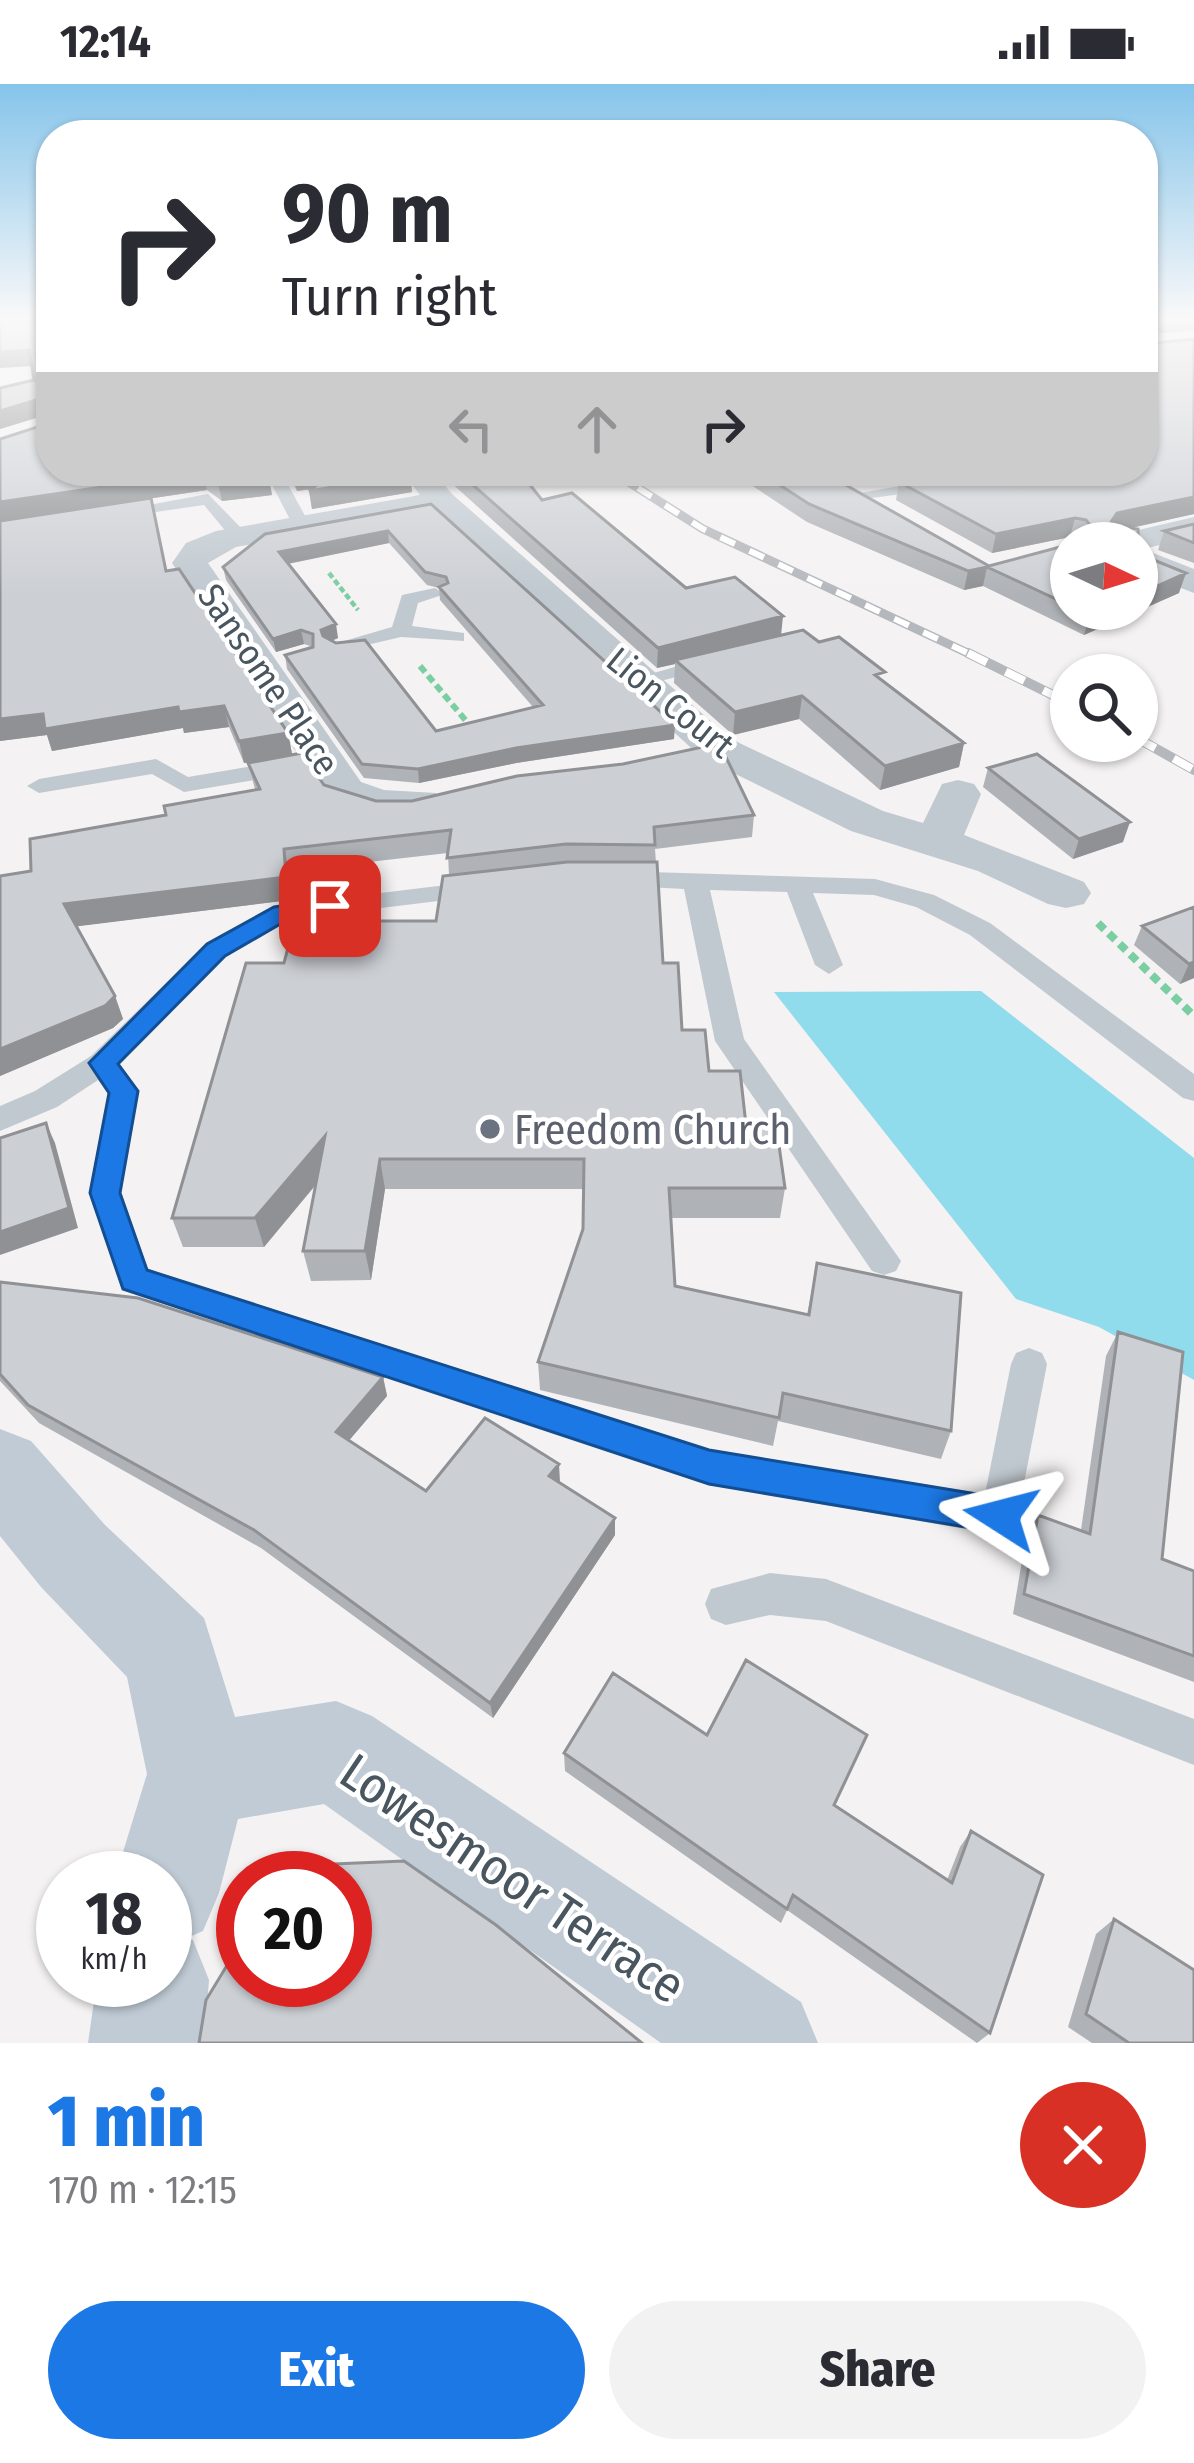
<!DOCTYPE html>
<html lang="en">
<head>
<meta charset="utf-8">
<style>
	body { margin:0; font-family:"Fira Sans Condensed",sans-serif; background:#f2f2f3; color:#2b2b33; height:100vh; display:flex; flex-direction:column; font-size:45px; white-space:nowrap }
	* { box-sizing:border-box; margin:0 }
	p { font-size:39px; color:#7c7c81 }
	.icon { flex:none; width:66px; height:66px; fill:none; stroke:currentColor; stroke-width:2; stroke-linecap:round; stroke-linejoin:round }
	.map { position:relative; height:1959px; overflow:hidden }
	.panel { display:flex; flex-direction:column; background:#fff; flex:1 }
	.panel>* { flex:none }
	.guide { position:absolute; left:36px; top:36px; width:1122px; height:366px; border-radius:48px; box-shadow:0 3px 9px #0004; background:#fff; color:#2b2b33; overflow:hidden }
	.needle { width:78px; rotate:94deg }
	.controls { position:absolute; left:1050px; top:438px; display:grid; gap:24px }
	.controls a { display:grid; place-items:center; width:108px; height:108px; border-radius:50%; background:#fff; box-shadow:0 3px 9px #0004; font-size:60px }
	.speed { position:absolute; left:36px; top:1767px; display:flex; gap:24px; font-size:60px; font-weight:700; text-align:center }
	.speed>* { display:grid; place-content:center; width:156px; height:156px; border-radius:50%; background:#fff; box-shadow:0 3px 9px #0004; line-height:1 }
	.speed small { font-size:30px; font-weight:400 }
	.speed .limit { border:18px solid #d22; background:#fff; color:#111 }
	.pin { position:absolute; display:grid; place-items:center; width:102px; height:102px; color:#fff; margin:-51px; border-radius:24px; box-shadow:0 6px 18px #0006 }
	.me { position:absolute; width:132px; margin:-66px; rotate:279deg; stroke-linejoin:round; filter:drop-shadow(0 0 9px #0008) }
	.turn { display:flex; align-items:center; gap:42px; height:252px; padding:0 48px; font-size:54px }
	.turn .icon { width:156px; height:156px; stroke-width:2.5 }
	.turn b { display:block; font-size:84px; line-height:102px }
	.lanes { display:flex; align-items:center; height:114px; padding:0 48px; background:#0003; justify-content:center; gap:60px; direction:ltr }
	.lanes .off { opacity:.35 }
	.round { display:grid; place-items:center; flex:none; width:126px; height:126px; border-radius:63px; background:#f2f2f3 }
	.summary { display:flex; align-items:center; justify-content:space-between; height:204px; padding:0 48px }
	h1 { font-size:72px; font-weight:800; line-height:90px; color:#1c78e4 }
	.primary-button { display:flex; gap:24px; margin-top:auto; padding:24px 48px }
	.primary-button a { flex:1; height:138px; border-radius:72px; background:#1c78e4; color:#fff; font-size:48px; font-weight:800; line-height:138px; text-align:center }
	.primary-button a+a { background:#f2f2f3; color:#2b2b33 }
	.status { display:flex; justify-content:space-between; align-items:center; height:84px; padding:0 60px; background:#fff; direction:ltr }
	.status svg { height:33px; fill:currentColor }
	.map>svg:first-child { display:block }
	.water { fill:#90dbec }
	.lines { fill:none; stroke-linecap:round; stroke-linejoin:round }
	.path-far2 { stroke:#7acea2; stroke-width:4.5; stroke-dasharray:6 3; stroke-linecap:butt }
	.path-far1 { stroke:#7acea2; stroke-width:6; stroke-dasharray:8 4.5; stroke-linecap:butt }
	.path { stroke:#7acea2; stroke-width:8; stroke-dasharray:9 6; stroke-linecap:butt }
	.lane { fill:#c0c9d0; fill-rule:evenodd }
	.street { fill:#c0c9d0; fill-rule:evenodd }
	.secondary { fill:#c0cbd5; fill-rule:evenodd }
	.rail-far1-casing { stroke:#b4b7bc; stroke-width:9 }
	.rail-casing { stroke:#b4b7bc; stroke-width:10 }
	.rail-far1 { stroke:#fff; stroke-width:6; stroke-dasharray:16; stroke-linecap:butt }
	.rail { stroke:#fff; stroke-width:8; stroke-dasharray:21; stroke-linecap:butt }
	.wall { fill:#afb2b6; fill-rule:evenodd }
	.shaded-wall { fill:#8f9194 }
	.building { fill:#cccfd4; stroke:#8f9194; stroke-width:3; fill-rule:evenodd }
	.route { fill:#1c78e4; stroke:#124e94; stroke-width:3 }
	.worship-dot { fill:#6b7280; stroke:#fff; stroke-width:4.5 }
	.labels { text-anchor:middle; stroke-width:9; stroke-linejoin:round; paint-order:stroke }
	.far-street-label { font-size:36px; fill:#49565f; stroke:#fff }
	.worship-label { font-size:42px; fill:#5b616d; stroke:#fff; text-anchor:start }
	.near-street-label { font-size:51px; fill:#49565f; stroke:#fff }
</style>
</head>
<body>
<div class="status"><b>12:14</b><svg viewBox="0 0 49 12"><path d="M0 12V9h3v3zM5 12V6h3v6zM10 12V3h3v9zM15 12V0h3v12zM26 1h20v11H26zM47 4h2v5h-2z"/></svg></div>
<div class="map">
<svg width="1194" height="1959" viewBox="0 0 1194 1959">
	<rect width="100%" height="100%" fill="#f4f2f2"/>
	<path class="water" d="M981 907 1194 1074V1296L1099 1243 1016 1215 774 908Z"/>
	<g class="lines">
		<path class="path-far2" d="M329 489 358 526"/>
		<path class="path-far1" d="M420 582 472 644"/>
		<path class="path" d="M1098 839 1194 932"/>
		<path class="lane" d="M273 395H285L310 441 307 445H295L271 399Z
			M933 396 941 401 939 405 857 416 849 411Z
			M208 410 245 448V456H233L204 421 114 434 105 429Z
			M435 504 445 510 418 519 412 542 464 549V557L401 553 337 568 327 562 392 543 402 511Z
			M712 572 722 578 719 582 641 602 630 596Z
			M156 675 188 693 289 676 301 683 289 690 184 708 152 690 39 709 27 702 39 695Z
			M616 787 875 795 934 811 990 839 1194 990V1017L1183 1014 970 851 916 823 874 811 813 809 843 881 829 890 815 881 787 808 710 806 744 955 901 1177 896 1187 884 1191 872 1187 715 957 684 805 607 801 603 795Z
			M479 797 488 799 492 805 488 811 290 835 226 872 119 980 139 1007 121 1109 148 1185 709 1365 985 1410 1011 1280 1016 1269 1029 1264 1042 1269 1047 1280 1015 1446 1001 1451 709 1401 122 1205 89 1109 108 1009 98 996 57 1023 0 1047V1022L35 1007 91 972 206 860 274 822Z
			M770 1489 826 1495 1194 1635V1681L826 1537 770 1531 726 1541 711 1535 705 1520 711 1505Z"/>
		<path class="street" d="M402 387H433L452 410 731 655 883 727 923 739 942 700 958 696 974 700 981 710 964 751 1084 798 1091 809 1084 820 1066 824 1048 820 978 787 851 747 701 673 434 428 236 463 208 479 361 698 384 706 436 709 443 719 436 729 380 734 329 718 172 479 186 459 216 447 420 411Z
			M1194 433V453L1143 465 1194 485V509L1137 487V459H1108L1113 452Z"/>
		<path class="secondary" d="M0 1345 31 1357 105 1441 204 1534 235 1633 336 1617 372 1632 801 1918 818 1959H661L324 1720 238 1735 219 1809 203 1847 187 1854 193 1856 209 1896 204 1959H88L97 1896H165V1794H115L147 1690 127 1593 41 1503 0 1452Z"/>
		<defs>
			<path id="rail-far1" d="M611 387 703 445 974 572"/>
			<path id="rail" d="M968 569 1071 620
				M1137 654 1194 686"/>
		</defs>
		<use href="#rail-far1" class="rail-far1-casing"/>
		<use href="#rail" class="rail-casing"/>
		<use href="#rail-far1" class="rail-far1"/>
		<use href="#rail" class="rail"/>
	</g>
	<path class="wall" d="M51 237V387H409L412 408 312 425 309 407 312 405 297 407 289 393 273 391 269 395 272 411 222 417 207 406 101 422 167 487 288 649 292 670 244 679 229 643 184 649 183 644 52 667 47 651 0 657V355L50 339V330L0 345V304L34 296Z
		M1144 251V260L1194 255V430L1131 444 1139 470 1179 509 1084 551 983 502 964 506 807 438 730 387H821L989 482 1071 460V525H1137L1076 459 1078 454 1070 453 992 469 896 416 899 398 946 392 868 400 843 387H1143Z
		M438 387H519L542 416 686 504 781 551 819 558 884 597 964 659 959 683 880 706 799 635 733 651 674 599 675 580 657 584Z
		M431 420 674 655 516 679 419 699 364 694 287 585 285 571 313 563 304 560 276 568 226 496 223 483ZM389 459 427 501 439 504 440 516 533 623 436 647 332 557 338 554 288 480Z
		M1194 440V479L1158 466 1164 447Z
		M248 679 376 717 754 731 752 753 655 765 663 879 682 946 746 1041 785 1104 780 1134H671L675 1202 807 1231 817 1179 951 1347 941 1375 778 1337 773 1362 540 1306 538 1278 583 1145V1105H385L371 1196 311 1197 303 1167 315 1102 264 1163H183L172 1134 284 879 436 837 449 792 448 769 289 787 290 816 76 842 115 912 123 935 113 944 0 992V792L31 787 166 731 255 705Z
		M988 684 1123 758 1073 775 983 703Z
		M1194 823V894L1180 900 1134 861 1142 842Z
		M0 1198 383 1293 387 1312 349 1356 426 1407 560 1399 615 1451 493 1634 261 1464 39 1339 0 1297Z
		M1118 1248 1162 1475 1194 1487V1598L1013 1530 1026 1453 1038 1431 1081 1446 1106 1272Z
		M707 1651 835 1722 947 1796 960 1763 971 1747 990 1949 977 1959 787 1826 781 1839 565 1687 564 1669Z
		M1114 1835 1194 1959H1092L1068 1943 1096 1850Z"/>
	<path class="shaded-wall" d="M1143 237H1194V246L1143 251Z
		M29 266 34 282 0 284V268Z
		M49 312 51 329 0 345V327Z
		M265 387H272L273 391 269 395 272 411 222 417 218 399Z
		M310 387H340L342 401 297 407 294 389Z
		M870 387H994L868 400Z
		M204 388 207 406 0 437V418Z
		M410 390 412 408 312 425 309 407Z
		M1194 413V430L1112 448 1109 441 1117 429Z
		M1075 434 1070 453 992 469 996 450Z
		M388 447 389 459 281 481 279 468Z
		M987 483 983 502 964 506 968 487Z
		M1186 489 1179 509 1084 551 1090 531 1104 525H1137V511Z
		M783 532 781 552 675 576V580L657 584 658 564Z
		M336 540 338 554 323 560 321 546Z
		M301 546 304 560 276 568 273 555Z
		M802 612 799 635 733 651 735 628Z
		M224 622 229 643 184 649 183 644 52 667 47 651 0 657V635L43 630Z
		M675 641 674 655 516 679 419 699 418 685 516 664Z
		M288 649 292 670 244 679 239 657Z
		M964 659 959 683 880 706 885 682Z
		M1130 738 1123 758 1073 775 1079 755Z
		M284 765 289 787 290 816 72 843 64 820Z
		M1194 878V894L1180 900 1189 880Z
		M115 912 123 935 113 944 0 992V965Z
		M46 1039 55 1059 78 1144 0 1171V1148Z
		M325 1052 331 1082 264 1163 255 1134Z
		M380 1075 385 1105 371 1196 365 1167Z
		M383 1293 387 1312 341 1366 336 1348Z
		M559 1380 560 1398 549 1392Z
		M615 1434V1451L493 1634 490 1619Z"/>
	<path class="building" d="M0 237H51V387H267L269 393 218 399 204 388 0 418V355L50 339 49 312 0 327V304L34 296 29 266 0 268Z
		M1143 237 1144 260 1194 255V413L1117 429 1109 441 1138 445 1139 470 1186 489 1137 511V459H1076L1081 458 1080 445 1090 441 1086 436 1075 434 996 450 899 398 988 387H1143Z
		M335 387H409L410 390 309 407Z
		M457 387H519L542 416 572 409 686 504 735 493 783 532 658 564Z
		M758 387H821L989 482 1071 460V522L987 483 968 487 809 420Z
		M151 414 166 487 179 485 288 649 239 657 224 622 179 628 178 623 45 645 43 630 0 635V437Z
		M431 420 675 641 516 664 418 685 362 680 285 571 313 563V550L301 546 273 555 223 483 265 450ZM388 447 425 488 446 493 448 499 439 503 543 621 436 647 365 556 336 559 323 552 321 546 336 540 279 468Z
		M1194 440V459L1164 447Z
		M1077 525H1104L1090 531Z
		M803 546 819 558 839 553 885 588 875 591 964 659 885 682 802 612 735 628 675 576Z
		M712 661 723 667 754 731 654 743 655 761 566 760 447 774 451 746 284 765 286 793 64 820 115 912 105 922 0 965V792L31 787 30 755 166 731 164 722 260 705 248 679 302 669 324 701 376 717H412L517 692 623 680Z
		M1037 670 1130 738 1079 755 988 684Z
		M567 778H657L663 879H678L682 946H705L709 987H740L746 1041 776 1040 785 1104H669L675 1202 809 1231 817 1179 961 1209 951 1347 783 1309 779 1334 538 1278 583 1145 584 1075H380L365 1167H303L325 1052 255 1134H172L246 879H284L295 837H436L443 792Z
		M1194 823V878L1189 880 1142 842Z
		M46 1039 69 1124 0 1148V1054Z
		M0 1198 138 1214 383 1293 336 1348 426 1407 485 1334 559 1380 549 1392 615 1434 490 1619 254 1446 28 1321 0 1290Z
		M1118 1248 1183 1268 1162 1475 1194 1487V1572L1024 1510 1038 1431 1090 1450Z
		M746 1576 867 1651 834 1721 952 1799 971 1747 1043 1791 990 1949 793 1811 787 1825 564 1669 613 1589 707 1651Z
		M404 1777 496 1841 642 1959H199L206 1916 243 1855V1896H345V1794H316L334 1780Z
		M1114 1835 1194 1886V1959H1129L1086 1930Z"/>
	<linearGradient id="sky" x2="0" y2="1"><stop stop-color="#85c4ea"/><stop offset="0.46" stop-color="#faf9f9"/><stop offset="1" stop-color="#faf9f9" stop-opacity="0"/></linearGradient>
	<rect width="1194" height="511" fill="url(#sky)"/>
	<path class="route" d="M330 815 338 817V828L289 835 225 872 118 980 138 1007 120 1109 147 1186 709 1366 1001 1414 1014 1419 1020 1432 1014 1444 1001 1449 709 1400 123 1205 90 1109 109 1009 89 979 207 860 274 823Z"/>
	<circle class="worship-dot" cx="490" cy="1045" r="12"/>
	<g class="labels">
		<g class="far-street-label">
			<text transform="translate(269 595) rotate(56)" y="13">Sansome Place</text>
			<text transform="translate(671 618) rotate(39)" y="13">Lion Court</text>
		</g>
		<g class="worship-label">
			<text x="514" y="1060">Freedom Church</text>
		</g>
		<g class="near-street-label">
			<text transform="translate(513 1794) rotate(34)" y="18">Lowesmoor Terrace</text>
		</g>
	</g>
</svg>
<div class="controls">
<a><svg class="needle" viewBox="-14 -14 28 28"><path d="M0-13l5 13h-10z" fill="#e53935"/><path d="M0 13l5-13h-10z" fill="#7c7c81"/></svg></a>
<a><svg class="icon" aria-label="search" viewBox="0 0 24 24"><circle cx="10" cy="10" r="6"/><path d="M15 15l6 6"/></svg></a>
</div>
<div class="speed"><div>18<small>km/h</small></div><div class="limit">20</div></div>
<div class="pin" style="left:330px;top:822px;background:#d93025"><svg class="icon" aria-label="arrive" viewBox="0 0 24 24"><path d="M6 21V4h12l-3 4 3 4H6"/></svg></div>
<svg class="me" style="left:1001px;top:1432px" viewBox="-20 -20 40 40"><path d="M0-17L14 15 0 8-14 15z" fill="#1c78e4" stroke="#fff" stroke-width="4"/></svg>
<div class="guide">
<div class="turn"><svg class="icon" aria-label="right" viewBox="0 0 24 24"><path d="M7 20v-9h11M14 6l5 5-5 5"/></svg><div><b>90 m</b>Turn right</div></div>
<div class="lanes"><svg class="icon off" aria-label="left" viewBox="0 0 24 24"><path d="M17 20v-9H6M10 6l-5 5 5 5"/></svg><svg class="icon off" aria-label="ahead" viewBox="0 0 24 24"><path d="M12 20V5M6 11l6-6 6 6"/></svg><svg class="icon" aria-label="right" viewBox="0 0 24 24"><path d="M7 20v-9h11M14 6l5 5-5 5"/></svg></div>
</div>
</div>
<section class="panel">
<div class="summary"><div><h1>1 min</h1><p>170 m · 12:15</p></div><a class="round" style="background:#d93025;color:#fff"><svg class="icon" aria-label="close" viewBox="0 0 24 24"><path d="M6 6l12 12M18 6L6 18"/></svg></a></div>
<div class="primary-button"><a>Exit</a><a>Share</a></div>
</section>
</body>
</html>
